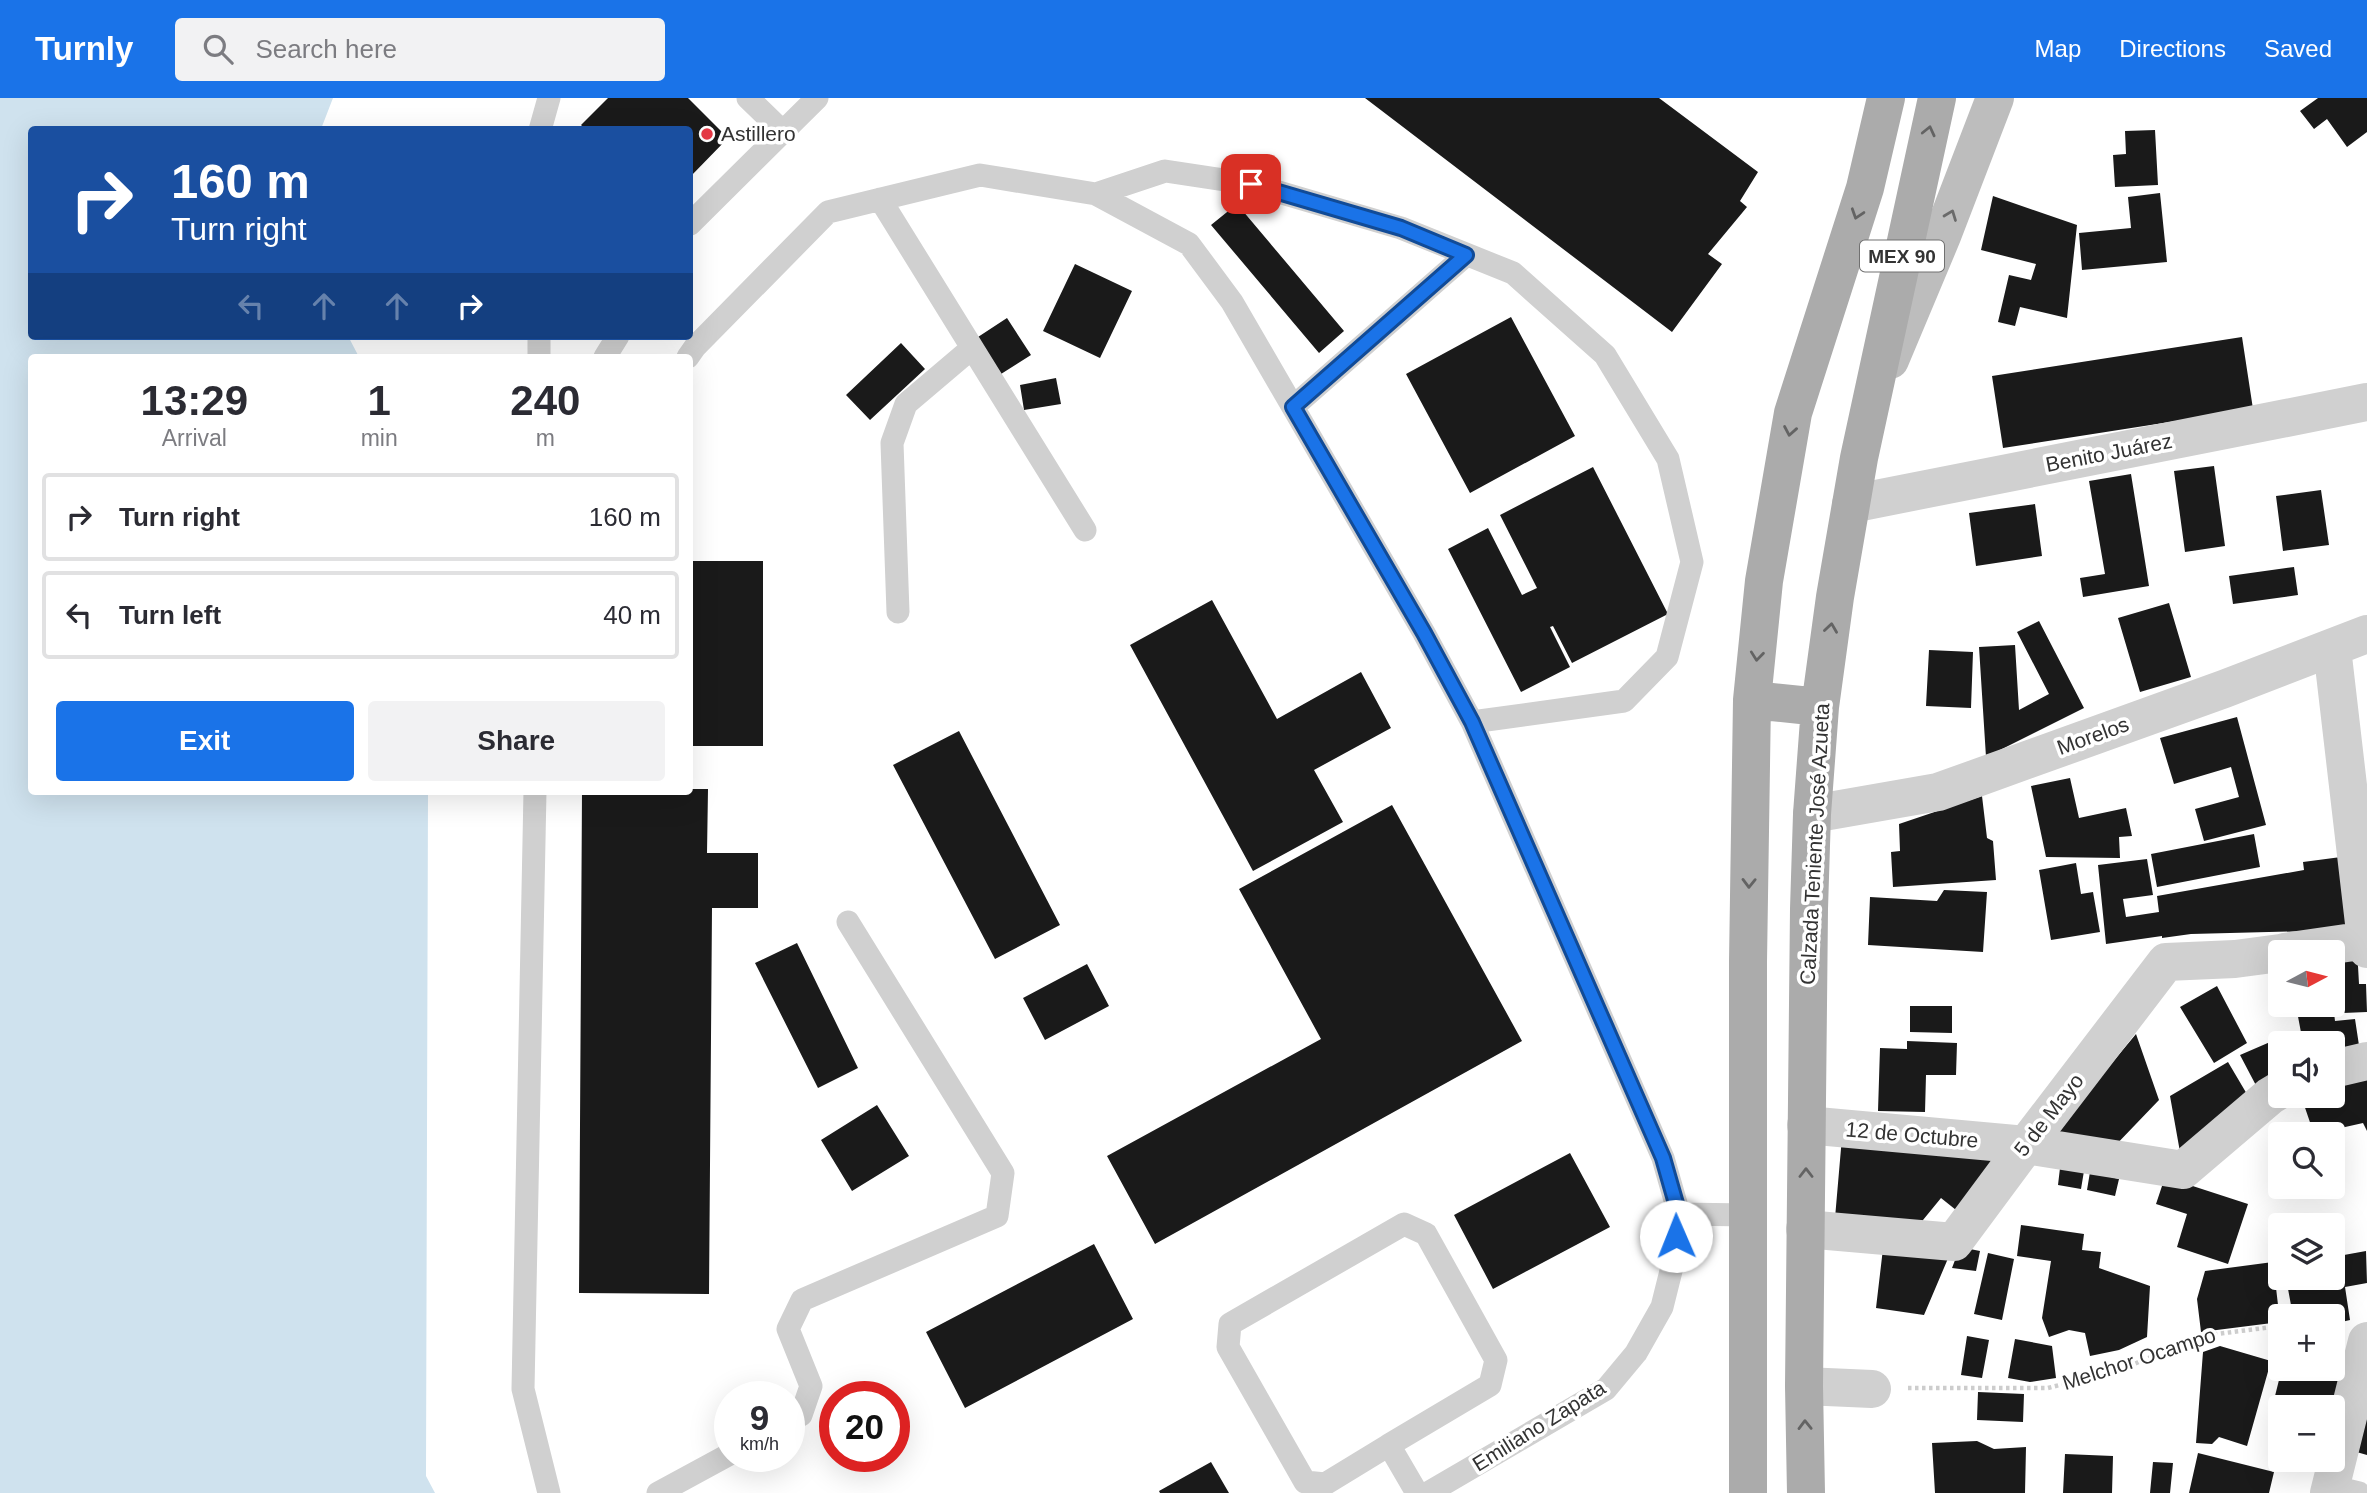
<!DOCTYPE html>
<html lang="en">
<head>
<meta charset="utf-8">
<style>
	body { margin:0; font-family:Arial,sans-serif; background:#f2f2f3; color:#2b2b33; height:100vh; display:flex; flex-direction:column; font-size:26px; white-space:nowrap }
	* { box-sizing:border-box; margin:0 }
	p { font-size:23px; color:#7c7c81 }
	.icon { flex:none; width:38px; height:38px; fill:none; stroke:currentColor; stroke-width:2; stroke-linecap:round; stroke-linejoin:round }
	.map { position:relative; flex:1; overflow:hidden }
	.drawer { position:absolute; left:28px; top:256px; width:665px; height:441px; display:flex; flex-direction:column; background:#fff; border-radius:7px; box-shadow:0 7px 28px #0002 }
	.drawer>* { flex:none }
	.guide { position:absolute; left:28px; top:28px; width:665px; height:214px; border-radius:7px; box-shadow:0 7px 28px #0002; background:#1a4fa0; color:#fff; overflow:hidden }
	.needle { width:46px; rotate:83deg }
	.buttons { position:absolute; left:2268px; top:842px; display:grid; gap:14px }
	.buttons a { display:grid; place-items:center; width:77px; height:77px; border-radius:7px; background:#fff; box-shadow:0 7px 28px #0002; font-size:35px }
	.speed { position:absolute; left:714px; top:1283px; display:flex; gap:14px; font-size:35px; font-weight:700; text-align:center }
	.speed>* { display:grid; place-content:center; width:91px; height:91px; border-radius:50%; background:#fff; box-shadow:0 7px 28px #0002; line-height:1 }
	.speed small { font-size:18px; font-weight:400 }
	.speed .limit { border:10px solid #d22; background:#fff; color:#111 }
	.pin { position:absolute; display:grid; place-items:center; width:60px; height:60px; color:#fff; margin:-30px; border-radius:14px; box-shadow:0 4px 10px #0006 }
	.me { position:absolute; width:77px; margin:-38px; rotate:359deg; stroke-linejoin:round; filter:drop-shadow(0 0 5px #0008) }
	.turn { display:flex; align-items:center; gap:24px; height:147px; padding:0 28px; font-size:32px }
	.turn .icon { width:91px; height:91px; stroke-width:2.5 }
	.turn b { display:block; font-size:49px; line-height:60px }
	.lanes { display:flex; align-items:center; height:66px; padding:0 28px; background:#0003; justify-content:center; gap:35px; direction:ltr }
	.lanes .off { opacity:.35 }
	.eta { display:flex; justify-content:space-evenly; align-items:center; height:119px; text-align:center }
	.eta b { font-size:42px; font-weight:700; line-height:49px }
	.cta { display:flex; gap:14px; margin-top:auto; padding:14px 28px }
	.cta a { flex:1; height:80px; border-radius:7px; background:#1a73e8; color:#fff; font-size:28px; font-weight:700; line-height:80px; text-align:center }
	.cta a+a { background:#f2f2f3; color:#2b2b33 }
	ul { padding:0; list-style:none }
	li { display:flex; align-items:center; gap:21px; height:88px; margin:0 14px 10px; padding:0 14px; border:4px solid #e1e1e2; border-radius:7px }
	li div { flex:1 }
	li b { display:block; font-size:26px }
	li em { font-style:normal }
	header { display:flex; align-items:center; gap:42px; box-sizing:border-box; height:98px; padding:0 35px; background:#1a73e8; color:#fff }
	header strong { font-size:33px }
	nav { display:flex; gap:38px; margin-inline-start:auto; font-size:24px }
	.search { width:490px; height:63px; background:#f2f2f3; display:flex; align-items:center; gap:18px; box-sizing:border-box; padding:0 24px; border-radius:7px; color:#7c7c81; font-size:26px }
	.map>svg:first-child { display:block }
	.water { fill:#cfe2ee }
	.building { fill:#1a1a1a }
	.lines { fill:none; stroke-linecap:round; stroke-linejoin:round }
	.path { stroke:#cdcdcd; stroke-width:4.5; stroke-dasharray:3.5 3.5; stroke-linecap:butt }
	.lane { stroke:#d0d0d0; stroke-width:23 }
	.street { stroke:#d0d0d0; stroke-width:38 }
	.secondary { stroke:#bdbdbd; stroke-width:38 }
	.primary { stroke:#ababab; stroke-width:38 }
	.oneway { stroke:#636363 }
	.oneway2 { stroke:#6a6a6a }
	.route-casing { stroke:#114b97; stroke-width:18 }
	.route { stroke:#1a73e8; stroke-width:12 }
	.poi-dot { fill:#e63946; stroke:#fff; stroke-width:2.5 }
	.labels { text-anchor:middle; stroke-width:7; stroke-linejoin:round; paint-order:stroke }
	.shield { fill:#fff; stroke:#707070; stroke-width:2 }
	.shield-label { font-size:19px; font-weight:bold; fill:#333 }
	.poi-label { font-size:21px; fill:#333; stroke:#fff; text-anchor:start }
	.street-label { font-size:21px; fill:#333; stroke:#fff }
</style>
</head>
<body>
<header>
<strong>Turnly</strong>
<div class="search"><svg class="icon" aria-label="search" viewBox="0 0 24 24"><circle cx="10" cy="10" r="6"/><path d="M15 15l6 6"/></svg>Search here</div>
<nav><a>Map</a><a>Directions</a><a>Saved</a></nav>
</header>
<div class="map">
<svg width="2367" height="1395" viewBox="0 0 2367 1395">
	<rect width="100%" height="100%" fill="#fff"/>
	<path class="water" d="M0 0H333L321 31 32 32V238H348L359 259H32V693H428L426 1378 435 1395H0Z"/>
	<path class="building" d="M608 0H688L728 40 690 79V32H586L581 27Z
		M1365 0H1659L1758 74 1740 103 1747 109 1708 156 1722 166 1672 234Z
		M2318 0H2367V34L2347 49 2327 21 2314 31 2300 13Z
		M2155 32 2158 87 2115 89 2113 57 2126 56 2125 33Z
		M2160 95 2167 164 2082 172 2079 135 2131 130 2128 99Z
		M1993 98 2077 127 2067 220 2020 209 2015 228 1998 224 2009 177 2031 182 2036 166 1981 152Z
		M1237 106 1344 233 1319 255 1211 127Z
		M1075 166 1132 193 1100 260 1043 233Z
		M1511 219 1575 338 1470 395 1406 276Z
		M1007 220 1031 257 1001 276 978 239Z
		M2242 239 2253 311 2003 350 1992 278Z
		M901 245 925 271 870 322 846 297Z
		M1056 280 1061 306 1024 312 1020 287Z
		M2214 368 2225 448 2185 454 2174 373Z
		M1593 369 1668 516 1572 565 1553 528 1550 529 1570 569 1521 594 1448 451 1488 430 1522 497 1537 490 1500 417Z
		M2131 376 2149 488 2083 499 2080 480 2105 476 2089 383Z
		M2321 392 2329 447 2283 453 2276 398Z
		M2035 406 2042 458 1976 468 1969 415Z
		M690 463H763V648H690Z
		M2294 469 2298 497 2233 506 2229 478Z
		M1212 502 1277 621 1361 574 1391 630 1314 672 1343 724 1253 773 1130 547Z
		M2169 505 2191 579 2140 594 2118 520Z
		M2039 523 2084 610 1986 659 1979 549 2015 547 2019 612 2049 596 2017 534Z
		M1929 552 1973 554 1971 610 1926 608Z
		M2237 619 2266 727 2204 743 2195 711 2239 699 2231 669 2174 686 2160 640Z
		M959 633 1060 827 995 861 893 667Z
		M2070 680 2079 720 2126 710 2132 738 2119 739 2120 760 2046 759 2031 688Z
		M690 691H708L707 755H758V810H712L709 1196 579 1195 582 693H690Z
		M1982 698 1987 740 1993 743 1996 782 1893 789 1891 754 1900 753 1899 726Z
		M1392 707 1522 943 1155 1146 1107 1058 1321 941 1239 791Z
		M2254 736 2260 769 2157 789 2151 756Z
		M2341 759 2350 828 2311 833 2191 836 2162 840V838L2106 846 2098 767 2147 761 2153 797 2123 801 2126 819 2159 814 2157 798 2304 772 2303 764Z
		M2076 765 2081 796 2093 794 2100 834 2051 842 2039 772Z
		M1944 792 1987 794 1983 854 1868 847 1870 799 1937 803Z
		M797 845 858 970 818 990 755 865Z
		M2357 850 2359 886H2366L2367 914 2343 915 2342 887 2333 888V852Z
		M1087 866 1109 908 1045 942 1023 900Z
		M2217 888 2247 945 2214 965 2180 909Z
		M2311 906H2333L2335 923 2355 921 2360 954 2333 959V945H2303L2296 908Z
		M1910 908H1952V935L1910 934Z
		M2136 936 2159 1002 2111 1052 2048 1042Z
		M2284 938 2286 945H2280V986L2260 995 2240 957Z
		M1907 943 1957 945 1956 977H1926L1925 1014 1878 1013 1880 950 1907 951Z
		M2228 964 2254 1008 2180 1054 2170 998Z
		M2367 979V1033L2363 1025 2314 1036 2301 998H2333V987Z
		M877 1007 909 1058 852 1093 821 1042Z
		M1842 1039 2002 1057 1961 1116 1941 1100 1914 1133 1835 1120Z
		M1570 1055 1610 1129 1493 1191 1454 1117Z
		M2060 1070 2084 1073 2081 1091 2058 1087Z
		M2090 1074 2119 1081 2115 1098 2087 1092Z
		M2165 1079 2248 1106 2228 1166 2177 1149 2187 1116 2156 1106Z
		M2021 1127 2084 1136 2082 1152 2101 1154 2099 1170 2150 1188 2147 1239 2119 1252 2090 1258 2085 1235 2069 1232 2049 1239 2042 1220 2051 1163 2017 1158Z
		M1884 1142 1952 1151 1924 1217 1876 1210Z
		M1094 1146 1133 1221 965 1310 926 1234Z
		M1960 1149 1980 1153 1976 1173 1952 1170Z
		M2366 1153 2367 1185 2345 1189 2350 1222 2333 1226V1218H2293L2286 1180H2333V1159Z
		M1988 1155 2014 1161 2002 1222 1974 1216Z
		M2273 1164 2280 1224 2201 1234 2197 1201 2205 1173Z
		M1967 1238 1989 1242 1982 1280 1961 1277Z
		M2015 1241 2052 1248 2056 1280 2030 1284 2008 1280Z
		M2220 1248 2271 1263 2247 1348 2219 1339 2212 1346 2196 1345 2203 1254Z
		M2333 1261 2344 1263 2332 1309H2280V1325L2269 1322 2282 1270H2333Z
		M1978 1294 2024 1296 2023 1324 1977 1322Z
		M2367 1313V1357L2353 1353Z
		M1977 1343 1994 1351 2026 1349 2025 1395H1935L1932 1345Z
		M2198 1355 2274 1374 2269 1395H2189Z
		M2065 1356 2113 1358 2112 1395H2063Z
		M1211 1364 1229 1395H1160L1159 1393Z
		M2153 1364 2173 1365 2170 1395H2150Z"/>
	<g class="lines">
		<path class="path" d="M1908 1290H2048L2122 1271 2201 1238 2280 1228"/>
		<path class="lane" d="M748 0 783 34
			M540 32 549 0
			M1096 96 1165 73 1251 86 1401 130 1513 175 1605 257 1668 361 1692 464 1667 559 1624 603 1472 624
			M880 101 1085 432
			M690 126 817 0
			M539 238V259
			M605 259 618 238
			M688 259 695 249 828 114 980 77 1096 96 1189 146 1232 204 1424 535 1472 624 1663 1060 1679 1116
			M1293 309 1466 157
			M898 514 892 345 906 306 972 250
			M535 693 523 1291 549 1395
			M789 1323 801 1317 811 1288 788 1231 802 1202 997 1118 1003 1075 848 824
			M1389 1347 1490 1287 1496 1262 1426 1136 1404 1126 1230 1226 1228 1249 1305 1384 1325 1386 1389 1347 1417 1395
			M2330 1388 2359 1395
			M658 1395 730 1356
			M1428 1395 1606 1291 1636 1255 1662 1209 1674 1161 1679 1116 1749 1117"/>
		<path class="street" d="M1851 406 2367 304
			M2332 550 2367 851
			M1812 716 1938 694 2224 591 2367 536
			M2284 854 2367 842
			M2333 971 2367 963
			M1806 1027 2026 1047 2183 1072 2270 998 2280 992
			M1805 1131 1954 1144 2026 1047 2166 864 2235 861 2280 855
			M1804 1288 1872 1291
			M2329 1395 2367 1243"/>
		<path class="secondary" d="M1890 262 1942 138 1995 0"/>
		<path class="primary" d="M1752 602 1820 609
			M1748 1395V864L1752 602 1764 483 1793 315 1865 90 1886 0
			M1806 1395 1804 1288 1809 811 1812 716 1820 609 1835 499 1859 360 1937 0"/>
	</g>
	<defs><path id="oneway-chevron" d="M-2-3.5L2.5 0L-2 3.5" fill="none" stroke-width="1.6" stroke-linecap="round" stroke-linejoin="round" transform="scale(1.75)"/></defs>
	<g class="oneway">
		<use href="#oneway-chevron" transform="translate(1929 33) rotate(-77)"/>
		<use href="#oneway-chevron" transform="translate(1857 116) rotate(108)"/>
		<use href="#oneway-chevron" transform="translate(1790 333) rotate(100)"/>
		<use href="#oneway-chevron" transform="translate(1831 530) rotate(-82)"/>
		<use href="#oneway-chevron" transform="translate(1757 558) rotate(96)"/>
		<use href="#oneway-chevron" transform="translate(1749 785) rotate(91)"/>
		<use href="#oneway-chevron" transform="translate(1806 1075) rotate(-90)"/>
		<use href="#oneway-chevron" transform="translate(1805 1327) rotate(-91)"/>
	</g>
	<use class="oneway2" href="#oneway-chevron" transform="translate(1951 117) rotate(-69)"/>
	<g class="lines">
		<defs>
			<path id="route" d="M1251 86 1401 130 1466 157 1293 309 1424 535 1472 624 1663 1060 1679 1116 1676 1138"/>
		</defs>
		<use href="#route" class="route-casing"/>
		<use href="#route" class="route"/>
	</g>
	<circle class="poi-dot" cx="707" cy="36" r="7"/>
	<g class="labels">
		<rect class="shield" x="1860" y="142.5" width="84" height="31" rx="5"/>
		<g class="shield-label">
			<text x="1902" y="165">MEX 90</text>
		</g>
		<g class="poi-label">
			<text x="721" y="43">Astillero</text>
		</g>
		<g class="street-label">
			<text transform="translate(2109 355) rotate(-11)" y="7">Benito Juárez</text>
			<text transform="translate(2093 638) rotate(-20)" y="7">Morelos</text>
			<text transform="translate(1815 746) rotate(-87)" y="7">Calzada Teniente José Azueta</text>
			<text transform="translate(2049 1017) rotate(-52)" y="7">5 de Mayo</text>
			<text transform="translate(1912 1037) rotate(5)" y="7">12 de Octubre</text>
			<text transform="translate(2139 1261) rotate(-18)" y="7">Melchor Ocampo</text>
			<text transform="translate(1539 1328) rotate(-32)" y="7">Emiliano Zapata</text>
		</g>
	</g>
</svg>
<div class="buttons">
<a><svg class="needle" viewBox="-14 -14 28 28"><path d="M0-13l5 13h-10z" fill="#e53935"/><path d="M0 13l5-13h-10z" fill="#7c7c81"/></svg></a>
<a><svg class="icon" aria-label="sound" viewBox="0 0 24 24"><path d="M4 9h4l5-4v14l-5-4H4zM17 9q2 3 0 6"/></svg></a>
<a><svg class="icon" aria-label="search" viewBox="0 0 24 24"><circle cx="10" cy="10" r="6"/><path d="M15 15l6 6"/></svg></a>
<a><svg class="icon" aria-label="layers" viewBox="0 0 24 24"><path d="M12 4l9 5-9 5-9-5zM3 14l9 5 9-5"/></svg></a>
<a>+</a>
<a>−</a>
</div>
<div class="speed"><div>9<small>km/h</small></div><div class="limit">20</div></div>
<div class="pin" style="left:1251px;top:86px;background:#d93025"><svg class="icon" aria-label="arrive" viewBox="0 0 24 24"><path d="M6 21V4h12l-3 4 3 4H6"/></svg></div>
<svg class="me" style="left:1676px;top:1138px" viewBox="-20 -20 40 40"><circle r="19" fill="#fff"/><path d="M0-13L10 11 0 6-10 11z" fill="#1a73e8"/></svg>
<div class="guide">
<div class="turn"><svg class="icon" aria-label="right" viewBox="0 0 24 24"><path d="M7 20v-9h11M14 6l5 5-5 5"/></svg><div><b>160 m</b>Turn right</div></div>
<div class="lanes"><svg class="icon off" aria-label="left" viewBox="0 0 24 24"><path d="M17 20v-9H6M10 6l-5 5 5 5"/></svg><svg class="icon off" aria-label="ahead" viewBox="0 0 24 24"><path d="M12 20V5M6 11l6-6 6 6"/></svg><svg class="icon off" aria-label="ahead" viewBox="0 0 24 24"><path d="M12 20V5M6 11l6-6 6 6"/></svg><svg class="icon" aria-label="right" viewBox="0 0 24 24"><path d="M7 20v-9h11M14 6l5 5-5 5"/></svg></div>
</div>
<section class="drawer">
<div class="eta">
<div><b>13:29</b><p>Arrival</p></div>
<div><b>1</b><p>min</p></div>
<div><b>240</b><p>m</p></div>
</div>
<ul>
<li><svg class="icon" aria-label="right" viewBox="0 0 24 24"><path d="M7 20v-9h11M14 6l5 5-5 5"/></svg><div><b>Turn right</b></div><em>160 m</em></li>
<li><svg class="icon" aria-label="left" viewBox="0 0 24 24"><path d="M17 20v-9H6M10 6l-5 5 5 5"/></svg><div><b>Turn left</b></div><em>40 m</em></li>
</ul>
<div class="cta"><a>Exit</a><a>Share</a></div>
</section>
</div>
</body>
</html>
